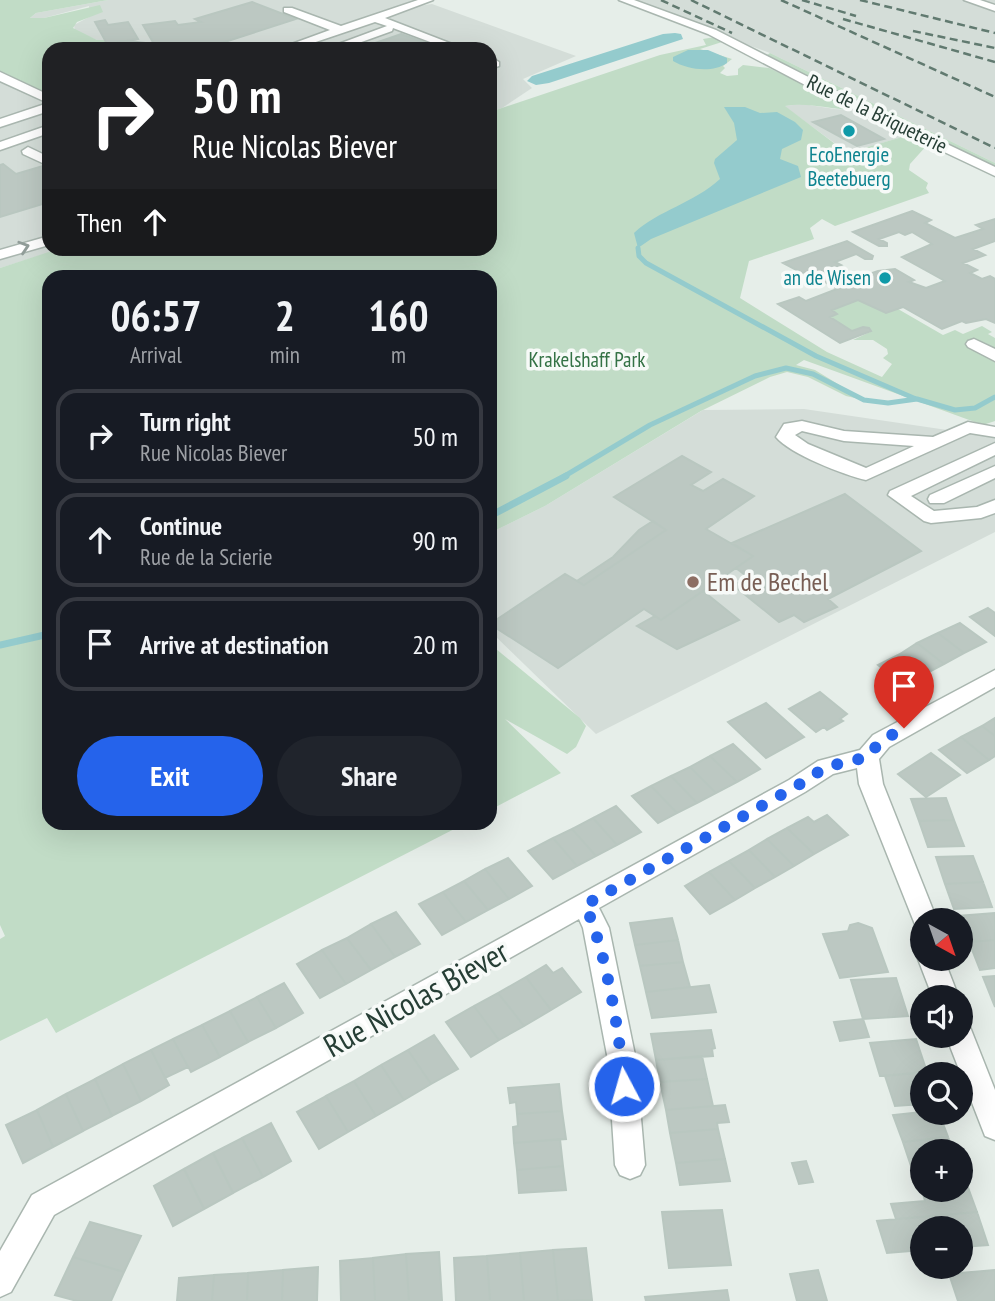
<!DOCTYPE html>
<html lang="en">
<head>
<meta charset="utf-8">
<style>
	body { margin:0; font-family:"PT Sans Narrow",sans-serif; background:#20242c; color:#f1f3f6; height:100vh; display:flex; flex-direction:column; font-size:26px; white-space:nowrap }
	* { box-sizing:border-box; margin:0 }
	p { font-size:23px; color:#9ea1a6 }
	.icon { flex:none; width:38px; height:38px; fill:none; stroke:currentColor; stroke-width:2; stroke-linecap:round; stroke-linejoin:round }
	.map { position:relative; flex:1; overflow:hidden }
	.side { position:absolute; left:42px; top:270px; width:455px; height:560px; display:flex; flex-direction:column; background:#171b24; border-radius:21px; box-shadow:0 7px 28px #0002 }
	.side>* { flex:none }
	.banner { position:absolute; left:42px; top:42px; width:455px; height:214px; border-radius:21px; box-shadow:0 7px 28px #0002; background:#202124; color:#fff; overflow:hidden }
	.needle { width:46px; rotate:140deg }
	.fabs { position:absolute; left:910px; top:908px; display:grid; gap:14px }
	.fabs a { display:grid; place-items:center; width:63px; height:63px; border-radius:50%; background:#171b24; box-shadow:0 7px 28px #0002; font-size:35px }
	.pin { position:absolute; display:grid; place-items:center; width:60px; height:60px; color:#fff; margin:-72px -30px; border-radius:50% 50% 50% 0; rotate:-45deg; box-shadow:0 0 7px #0007 }
	.pin .icon { rotate:45deg }
	.me { position:absolute; width:77px; margin:-38px; rotate:354deg; stroke-linejoin:round; filter:drop-shadow(0 0 5px #0008) }
	.turn { display:flex; align-items:center; gap:24px; height:147px; padding:0 35px; font-size:32px }
	.turn .icon { width:91px; height:91px; stroke-width:2.5 }
	.turn b { display:block; font-size:49px; line-height:60px }
	.then { display:flex; align-items:center; height:66px; padding:0 35px; background:#0003; gap:14px; font-size:26px }
	.eta { display:flex; justify-content:space-evenly; align-items:center; height:119px; text-align:center }
	.eta b { font-size:42px; font-weight:700; line-height:49px }
	.button { display:flex; gap:14px; margin-top:auto; padding:14px 35px }
	.button a { flex:1; height:80px; border-radius:42px; background:#2563eb; color:#fff; font-size:28px; font-weight:700; line-height:80px; text-align:center }
	.button a+a { background:#20242c; color:#f1f3f6 }
	ul { padding:0; list-style:none }
	li { display:flex; align-items:center; gap:21px; height:94px; margin:0 14px 10px; padding:0 21px; border:4px solid #363941; border-radius:21px }
	li div { flex:1 }
	li b { display:block; font-size:26px }
	li em { font-style:normal }
	.map>svg:first-child { display:block }
	.built { fill:#d4ddd8 }
	.green { fill:#c1dcc6 }
	.water { fill:#94cbcd }
	.lines { fill:none; stroke-linecap:round; stroke-linejoin:round }
	.stream-far1 { stroke:#94cbcd; stroke-width:5 }
	.stream { stroke:#94cbcd; stroke-width:7 }
	.building { fill:#bcc8c2; stroke:#b9c7c0; stroke-width:2 }
	.minor-casing { stroke:#a9b6af; stroke-width:3 }
	.minor { fill:#fff; fill-rule:evenodd }
	.rail { stroke:#617a70; stroke-width:2.5; stroke-dasharray:8 4.5; stroke-linecap:butt }
	.oneway { stroke:#929e9a }
	.route { stroke:#2563eb; stroke-width:12; stroke-dasharray:0 21.6 }
	.culture-dot { fill:#0f9aa8; stroke:#f7faf8; stroke-width:2.5 }
	.education-dot { fill:#8d6e63; stroke:#f7faf8; stroke-width:2.5 }
	.labels { text-anchor:middle; stroke-width:7; stroke-linejoin:round; paint-order:stroke }
	.far-street-label { font-size:21px; fill:#263e35; stroke:#f7faf8 }
	.far-culture-label { font-size:21px; fill:#0d838f; stroke:#f7faf8 }
	.far-park-label { font-size:21px; fill:#347245; stroke:#f7faf8 }
	.education-label { font-size:26px; fill:#785e54; stroke:#f7faf8; text-anchor:start }
	.near-street-label { font-size:32px; fill:#263e35; stroke:#f7faf8 }
</style>
</head>
<body>
<div class="map">
<svg width="995" height="1301" viewBox="0 0 995 1301">
	<rect width="100%" height="100%" fill="#e6eee9"/>
	<path class="built" d="M108 0H428L412 7 432 4 576 56 523 79 532 88 502 108 490 112V49H119L105 40H97L75 31 74 25 89 17V6L44 18 29 19 36 13Z
		M624 0H995V163L770 53Z
		M0 72 49 95V248L61 249 0 268Z
		M802 104 835 109 851 110 853 108 909 135 848 153 784 106Z
		M804 409 995 437V532L596 734 490 631V533L545 506 703 410Z"/>
	<path class="green" d="M0 0H108L36 13 30 18H44L100 5 103 12 77 22 73 28 97 40H105L107 43 118 42 120 47 119 49H49V95L0 72Z
		M715 37 722 42 700 49 732 59 723 66 725 68 720 73 727 76 738 75V69L743 65 769 68 853 108 851 110C829 109 807 102 785 106L847 153 909 135 928 144 910 164 909 170 928 183 926 188 929 193 835 226 822 219 810 228 814 239 749 261 740 298 827 352 882 377 892 364 883 358 888 354 887 349 873 340H853L870 332 869 328 863 327 852 331 830 317 837 314 832 310 858 300 886 313 898 309 943 335 955 330 963 334 982 326 992 332 988 334 995 338V421L983 425 804 360 796 365 815 370 864 400 846 396 808 377 787 372 770 377 701 411 545 506 490 533V276H49V822L466 823 56 1033 47 1018 0 1041V939L5 936 0 925V268L61 248H490V112L660 55 706 45 703 39Z
		M770 53 995 163V167L764 57Z
		M490 644 580 718 586 726 576 747 567 754 505 719 561 773 490 810Z"/>
	<path class="water" d="M675 33 681 34 683 39 549 83 536 85 527 81 532 76 663 34Z
		M688 50H708L727 58V63C713 73 688 70 673 61V57Z
		M724 107H745L760 113 777 112 795 122 803 130 801 140 782 149 780 159 798 166 801 177 651 239 638 248 634 233C659 210 694 203 720 179L714 163 715 159 737 140 734 123Z"/>
	<g class="lines">
		<path class="stream-far1" d="M638 248 639 256 646 263 816 356 916 399
			M563 477 650 425 755 376 786 368 813 374 864 400 888 403 917 399 955 410 975 408 995 397"/>
		<path class="stream" d="M490 516 566 476
			M0 645 49 634"/>
	</g>
	<path class="building" d="M252 2 296 19 203 49H138L154 44 143 25 175 21 178 25 201 22 195 19Z
		M105 20 108 25 128 22 138 39 107 44 95 22Z
		M401 34 443 49 361 48Z
		M121 41H129L154 44 138 49H126Z
		M841 115 884 139 857 146 813 122Z
		M3 164 16 174 46 165 49 167V202L0 217V165Z
		M912 211 931 220 925 223 955 238 983 229 976 225 995 219V241L973 249 985 255 963 263 977 270 970 273 982 279 990 276 995 279V323L986 319 966 323 962 321 942 329 903 307 886 313 858 300 832 310 837 314 830 317 852 331 863 327 869 328 871 331 840 343 778 304 799 297 806 301 837 289 807 272 802 273 783 263 847 241 873 256 872 259H865L856 254 835 262 841 265 835 267 855 279 878 271 895 269 914 280 909 282 926 288 945 281 902 257 932 244 912 232 905 235 899 232 879 239 887 243V246H879L853 232Z
		M682 456 711 472 691 485 703 491 723 479 754 496 706 529 753 556 661 620 644 609 558 668 490 624 565 574 584 585 666 530 614 497Z
		M845 494 921 551 828 599 837 607 804 622 794 615 779 622 733 585 749 578 736 568 753 556 732 543Z
		M653 521 666 530 584 585 577 581 613 557 639 530Z
		M703 591 739 620 677 649 637 626 655 616 661 620Z
		M988 608 995 613V636L970 617Z
		M960 623 986 642 964 653 938 633Z
		M938 633 964 653 944 664 917 643Z
		M917 643 944 664 925 674 900 654Z
		M900 654 925 674 903 685 878 665Z
		M820 692 847 714 840 719 843 721 827 730 824 727 816 732 789 709Z
		M766 703 804 737 766 758 728 722Z
		M995 718V736L982 726Z
		M982 726 995 736V756L989 760 961 737Z
		M961 737 989 760 967 773 939 750Z
		M733 744 760 769 737 782 710 756Z
		M931 753 960 775 926 797 898 774Z
		M710 756 737 782 716 793 690 767Z
		M690 767 716 793 697 803 671 776Z
		M671 776 697 803 677 813 651 786Z
		M651 786 677 813 658 823 632 796Z
		M946 798 954 820 919 821 911 799Z
		M616 806 641 832 617 845 593 818Z
		M827 815 848 835 814 854 787 828 808 817 814 822Z
		M593 818 617 845 596 856 572 829Z
		M954 820 964 846 928 847 919 821Z
		M787 828 814 854 794 866 767 839Z
		M572 829 596 856 577 866 553 838Z
		M553 838 577 866 553 879 528 851Z
		M767 839 794 866 775 877 749 850Z
		M749 850 775 877 755 888 729 861Z
		M973 856 983 882 945 884 936 857Z
		M508 858 532 886 509 899 485 869Z
		M729 861 755 888 735 900 709 872Z
		M485 869 509 899 488 910 464 881Z
		M709 872 735 900 710 914 685 886Z
		M464 881 488 910 466 922 443 892Z
		M983 882 992 907 954 909 945 884Z
		M443 892 466 922 442 935 419 904Z
		M396 912 420 944 395 957 371 924Z
		M995 913V940L969 942 958 916Z
		M672 918 678 940 635 945 630 923Z
		M858 923 872 928 888 972 840 978 823 934 848 931 850 925Z
		M371 924 395 957 371 970 347 938Z
		M347 938 371 970 346 984 322 950Z
		M678 940 683 962 640 966 635 945Z
		M995 940V968L980 970 969 942Z
		M322 950 346 984 320 998 297 964Z
		M683 962 690 987 646 992 640 966Z
		M546 965 553 973 562 968 581 992 551 1010 526 977Z
		M995 976V1007L983 977Z
		M526 977 551 1010 524 1026 498 993Z
		M896 978 908 1016 863 1019 851 980Z
		M284 983 303 1013 276 1028 257 997Z
		M709 985 716 1012 652 1018 646 992Z
		M498 993 524 1026 499 1040 474 1006Z
		M257 997 276 1028 248 1042 230 1011Z
		M474 1006 499 1040 471 1057 446 1022Z
		M230 1011 248 1042 220 1057 202 1025Z
		M863 1019 869 1037 840 1041 834 1022Z
		M202 1025 220 1057 191 1072 173 1039Z
		M711 1030 715 1048 712 1049 713 1056 656 1060 651 1034Z
		M434 1035 458 1069 431 1084 408 1050Z
		M173 1039 188 1067 165 1078 151 1050Z
		M916 1039 927 1072 880 1076 870 1043Z
		M151 1050 169 1085 141 1101 123 1064Z
		M408 1050 431 1084 404 1100 381 1065Z
		M702 1056 707 1079 660 1082 656 1060Z
		M123 1064 141 1101 112 1116 95 1079Z
		M381 1065 404 1100 376 1116 354 1081Z
		M927 1072 928 1074H922V1104L895 1106 885 1076Z
		M95 1079 112 1116 83 1131 66 1094Z
		M707 1079 713 1106 666 1110 660 1082Z
		M354 1081 376 1116 348 1132 326 1096Z
		M559 1084 562 1111 517 1114 516 1102 510 1103 508 1088Z
		M66 1094 83 1131 53 1147 37 1110Z
		M326 1096 348 1132 319 1149 297 1112Z
		M725 1105 729 1122 717 1123 718 1129 670 1133 666 1110Z
		M37 1110 53 1147 23 1163 6 1125Z
		M562 1111 566 1139 514 1143 513 1127 518 1126 517 1114Z
		M922 1112 939 1113 948 1137 903 1142 893 1115Z
		M271 1123 291 1161 263 1177 242 1138Z
		M718 1129 725 1159 676 1163 670 1133Z
		M948 1137 954 1152H922V1168L912 1169 903 1142Z
		M242 1138 263 1177 233 1193 213 1153Z
		M560 1139 563 1166 517 1170 514 1143Z
		M213 1153 233 1193 204 1209 184 1169Z
		M725 1159 730 1181 680 1185 676 1163Z
		M806 1161 813 1182 799 1184 792 1163Z
		M563 1166 566 1190 519 1193 517 1170Z
		M184 1169 204 1209 173 1226 154 1186Z
		M966 1182 977 1212 896 1219 891 1204 925 1201 921 1186 922 1190H961V1183Z
		M722 1210 731 1265 669 1268 662 1212Z
		M977 1212 988 1245 961 1247V1228H922V1250L887 1253 877 1221Z
		M90 1222 141 1236 124 1272 73 1257Z
		M586 1248 592 1300 558 1301 553 1250Z
		M553 1250 558 1301H524L520 1253Z
		M439 1252 442 1301H409L406 1254Z
		M520 1253 524 1301H490L487 1256Z
		M406 1254 409 1301H375L373 1258Z
		M487 1256 490 1301H456L454 1258Z
		M73 1257 124 1272 111 1301H77L55 1295Z
		M373 1258 375 1301H341L340 1261Z
		M318 1267 317 1301H282L283 1270Z
		M283 1270 282 1301H247L248 1273Z
		M818 1270 827 1301H797L790 1274Z
		M995 1270V1301H958L949 1274Z
		M248 1273 247 1301H212L214 1275Z
		M214 1275 212 1301H177L179 1278Z
		M727 1290 729 1301H646L645 1297Z"/>
	<g class="lines">
		<defs>
			<path id="minor" d="M418 0H433L385 18 465 49H449L393 28 392 31 342 49H325L387 26 375 22 295 49H278L330 30 284 12V8H292L341 26Z
				M619 0H634L716 30 834 90 995 167V176L826 96 708 34Z
				M964 0H980L995 5V11Z
				M490 57 499 62V66L490 69Z
				M0 72 49 95V111L0 127V119L48 103 0 81Z
				M49 125V133L0 150V142Z
				M28 147 49 157V166L23 154 22 151Z
				M49 236V245L0 259V250Z
				M974 339 995 349V361L968 347 966 344 968 341Z
				M802 421 844 431 933 437 968 422 995 427V437L970 433 866 480C844 475 790 454 776 437L784 424ZM802 431 844 441 914 446 866 468 808 444 795 435Z
				M995 443V455L911 496 934 511 977 507 995 500V513L981 518 931 523 924 521 888 495 890 491Z
				M995 466V478L944 503H930L928 499 930 495Z
				M995 670V687L889 747 879 759 883 784 937 920H922V929L916 927 859 784 857 768 833 774 805 792 599 908 609 928 636 1060 645 1165 640 1175 630 1179 620 1175 615 1165 608 1060 583 928 579 919 54 1215 11 1292 0 1297V1251L32 1195 789 780 818 761 860 750 873 735Z
				M922 951V959H944L959 998H933L918 959Z
				M961 1024 970 1027 995 1090V1140L985 1136 946 1036H961Z"/>
		</defs>
		<use href="#minor" class="minor-casing"/>
		<use href="#minor" class="minor"/>
		<path class="rail" d="M661 0 732 33
			M691 0 995 148
			M781 0 995 97
			M802 0 856 16
			M860 0 995 33
			M843 19 995 62
			M913 31 995 48"/>
	</g>
	<defs><path id="oneway-chevron" d="M-2-3.5L2.5 0L-2 3.5" fill="none" stroke-width="1.6" stroke-linecap="round" stroke-linejoin="round" transform="scale(1.75)"/></defs>
	<use class="oneway" href="#oneway-chevron" transform="translate(24 247) rotate(-18)"/>
	<g class="lines">
		<path class="route" d="M624 1086C620 1035 606 950 585 905L797 786 826 767 867 757 881 741 904 728"/>
	</g>
	<g class="culture-dot">
		<circle cx="849" cy="131" r="7"/>
		<circle cx="885" cy="278" r="7"/>
	</g>
	<circle class="education-dot" cx="693" cy="582" r="7"/>
	<g class="labels">
		<g class="far-street-label">
			<text transform="translate(877 114) rotate(26)" y="7">Rue de la Briqueterie</text>
		</g>
		<g class="far-culture-label">
			<text x="849" y="162">EcoEnergie<tspan x="849" dy="24">Beetebuerg</tspan></text>
			<text x="871" y="285" text-anchor="end">an de Wisen</text>
		</g>
		<g class="far-park-label">
			<text x="587" y="367">Krakelshaff Park</text>
		</g>
		<g class="education-label">
			<text x="707" y="591">Em de Bechel</text>
		</g>
		<g class="near-street-label">
			<text transform="translate(416 999) rotate(-29)" y="11">Rue Nicolas Biever</text>
		</g>
	</g>
</svg>
<div class="fabs">
<a><svg class="needle" viewBox="-14 -14 28 28"><path d="M0-13l5 13h-10z" fill="#e53935"/><path d="M0 13l5-13h-10z" fill="#9ea1a6"/></svg></a>
<a><svg class="icon" aria-label="sound" viewBox="0 0 24 24"><path d="M4 9h4l5-4v14l-5-4H4zM17 9q2 3 0 6"/></svg></a>
<a><svg class="icon" aria-label="search" viewBox="0 0 24 24"><circle cx="10" cy="10" r="6"/><path d="M15 15l6 6"/></svg></a>
<a>+</a>
<a>−</a>
</div>
<div class="pin" style="left:904px;top:728px;background:#d93025"><svg class="icon" aria-label="arrive" viewBox="0 0 24 24"><path d="M6 21V4h12l-3 4 3 4H6"/></svg></div>
<svg class="me" style="left:624px;top:1086px" viewBox="-20 -20 40 40"><circle r="17" fill="#2563eb" stroke="#fff" stroke-width="3"/><path d="M0-11L8 9 0 5-8 9z" fill="#fff"/></svg>
<div class="banner">
<div class="turn"><svg class="icon" aria-label="right" viewBox="0 0 24 24"><path d="M7 20v-9h11M14 6l5 5-5 5"/></svg><div><b>50 m</b>Rue Nicolas Biever</div></div>
<div class="then">Then<svg class="icon" aria-label="ahead" viewBox="0 0 24 24"><path d="M12 20V5M6 11l6-6 6 6"/></svg></div>
</div>
<section class="side">
<div class="eta">
<div><b>06:57</b><p>Arrival</p></div>
<div><b>2</b><p>min</p></div>
<div><b>160</b><p>m</p></div>
</div>
<ul>
<li><svg class="icon" aria-label="right" viewBox="0 0 24 24"><path d="M7 20v-9h11M14 6l5 5-5 5"/></svg><div><b>Turn right</b><p>Rue Nicolas Biever</p></div><em>50 m</em></li>
<li><svg class="icon" aria-label="ahead" viewBox="0 0 24 24"><path d="M12 20V5M6 11l6-6 6 6"/></svg><div><b>Continue</b><p>Rue de la Scierie</p></div><em>90 m</em></li>
<li><svg class="icon" aria-label="arrive" viewBox="0 0 24 24"><path d="M6 21V4h12l-3 4 3 4H6"/></svg><div><b>Arrive at destination</b></div><em>20 m</em></li>
</ul>
<div class="button"><a>Exit</a><a>Share</a></div>
</section>
</div>
</body>
</html>
